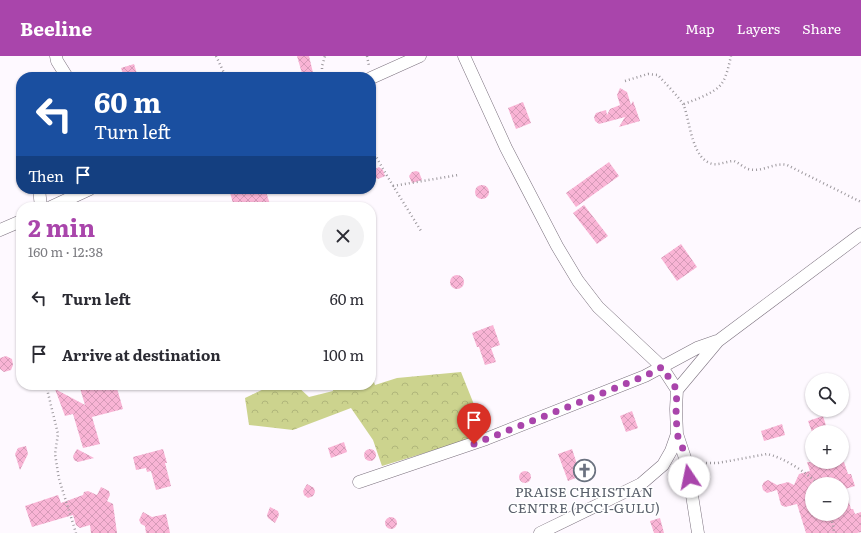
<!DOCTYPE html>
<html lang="en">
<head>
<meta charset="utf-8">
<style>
	body { margin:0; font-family:Literata,serif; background:#f2f2f3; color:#2b2b33; height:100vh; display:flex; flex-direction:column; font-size:15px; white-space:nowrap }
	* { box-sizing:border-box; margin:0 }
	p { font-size:13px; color:#7c7c81 }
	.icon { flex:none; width:22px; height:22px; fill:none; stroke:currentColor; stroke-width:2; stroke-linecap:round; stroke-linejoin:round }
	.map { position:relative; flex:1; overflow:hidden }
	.details { position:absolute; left:16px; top:146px; width:360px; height:188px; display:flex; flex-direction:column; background:#fff; border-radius:16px; box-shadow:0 1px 3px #0004 }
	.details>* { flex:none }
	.hud { position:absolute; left:16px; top:16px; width:360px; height:122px; border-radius:16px; box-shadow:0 1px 3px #0004; background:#1a4fa0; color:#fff; overflow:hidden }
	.fabs { position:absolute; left:805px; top:317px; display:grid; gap:8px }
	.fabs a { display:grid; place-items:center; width:44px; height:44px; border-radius:50%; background:#fff; box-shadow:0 1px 3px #0004; font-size:20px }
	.pin { position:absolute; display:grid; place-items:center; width:34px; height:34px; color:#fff; margin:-41px -17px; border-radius:50% 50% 50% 0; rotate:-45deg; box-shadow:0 0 4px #0007 }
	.pin .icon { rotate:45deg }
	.me { position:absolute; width:44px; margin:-22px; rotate:349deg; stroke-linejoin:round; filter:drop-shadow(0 0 3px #0008) }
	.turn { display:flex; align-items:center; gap:14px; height:84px; padding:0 12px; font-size:18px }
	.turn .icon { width:52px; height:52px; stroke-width:2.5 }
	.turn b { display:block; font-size:28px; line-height:34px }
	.then { display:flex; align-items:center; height:38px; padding:0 12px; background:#0003; gap:8px; font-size:15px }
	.round { display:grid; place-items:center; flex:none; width:42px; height:42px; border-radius:21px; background:#f2f2f3 }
	.overview { display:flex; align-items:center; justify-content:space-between; height:68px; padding:0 12px }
	h1 { font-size:24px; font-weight:700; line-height:30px; color:#a945ab }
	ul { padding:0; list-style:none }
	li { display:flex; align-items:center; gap:12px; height:56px; padding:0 12px }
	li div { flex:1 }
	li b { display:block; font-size:15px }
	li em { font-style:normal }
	header { display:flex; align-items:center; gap:24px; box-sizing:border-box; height:56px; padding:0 20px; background:#a945ab; color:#fff }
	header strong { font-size:19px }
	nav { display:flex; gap:22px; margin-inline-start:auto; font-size:14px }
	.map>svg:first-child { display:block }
	.forest { fill:url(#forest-crowns) }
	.building { fill:url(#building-cross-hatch); fill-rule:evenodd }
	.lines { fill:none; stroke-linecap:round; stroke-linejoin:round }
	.street-casing { stroke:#7b717e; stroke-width:13 }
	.path { stroke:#9d999e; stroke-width:2.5; stroke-dasharray:1 3; stroke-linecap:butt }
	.street { stroke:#fff; stroke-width:12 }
	.route { stroke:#a945ab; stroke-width:7; stroke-dasharray:0 12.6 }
	.labels { text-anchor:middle; stroke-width:3; stroke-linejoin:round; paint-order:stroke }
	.worship-label { font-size:14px; fill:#5b616d; stroke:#fff }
</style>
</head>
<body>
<header>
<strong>Beeline</strong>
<nav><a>Map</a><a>Layers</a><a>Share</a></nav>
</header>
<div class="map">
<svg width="861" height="477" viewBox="0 0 861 477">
	<defs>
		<pattern id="forest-crowns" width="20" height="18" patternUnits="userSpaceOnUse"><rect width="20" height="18" fill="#ccd38e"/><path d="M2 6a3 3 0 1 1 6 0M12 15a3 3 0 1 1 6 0" fill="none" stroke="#b0b67b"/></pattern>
		<pattern id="building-cross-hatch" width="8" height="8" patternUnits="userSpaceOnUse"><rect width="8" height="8" fill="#f9b4d5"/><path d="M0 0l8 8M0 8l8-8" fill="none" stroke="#d69bb8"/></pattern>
	</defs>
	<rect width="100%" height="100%" fill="#fef9ff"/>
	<path class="forest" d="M461 316 475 351 474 382 382 410 373 384 351 352 293 374 249 369 245 342 272 329H296L309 341 333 335 332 329H371V317L375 329 397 322Z"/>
	<path class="building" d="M297 0H309L314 21H303Z
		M134 8 137 18 124 21 121 12Z
		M620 32 627 36 631 49 633 45 640 65 619 71 625 61 599 68 595 65 594 61 596 57 606 54 607 59 610 53 620 49 617 39Z
		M523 46 531 67 516 73 508 52Z
		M609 106 619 120 576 151 566 137Z
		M379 111 383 114 385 120 378 123 374 121 373 117 375 113Z
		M416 115 419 116 422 124 412 127 409 120 412 116Z
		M475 136a7 7 0 1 1 14 0a7 7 0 1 1-14 0Z
		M229 133H265L271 151H234Z
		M584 149 608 180 597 188 573 157Z
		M681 188 697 211 677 225 661 202Z
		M450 226a7 7 0 1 1 14 0a7 7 0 1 1-14 0Z
		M493 269 500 289 491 292 496 306 485 309 479 291H477L472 277Z
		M6 300 12 303 13 309 11 314 4 316 0 313V302Z
		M79 329H116L123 353 92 361 100 388 83 392 73 358 65 360 55 333 85 349Z
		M632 355 638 372 626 376 620 360Z
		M823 360 828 376H812L808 365Z
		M782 368 785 379 764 385 761 375Z
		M344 386 347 396 331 402 328 392Z
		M26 390 28 398 20 414 15 398 18 392Z
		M77 393 94 402 78 406 74 404 73 400Z
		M163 393 167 407H165L171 430 156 434 151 415 147 416 146 412 136 414 133 401Z
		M572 393 577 408 581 407 586 418 568 425 558 398Z
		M364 399a6 6 0 1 1 12 0a6 6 0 1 1-12 0Z
		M807 406H817L819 410 830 406H844L848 418H851L855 430 845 433 851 453H853L855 458 861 456V476L857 477H806L797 448 785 451 781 449 777 434 767 437 763 434 762 430 764 426 768 424 777 429 788 426 794 429 799 418 810 415ZM812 428H842V458H812Z
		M519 421a6 6 0 1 1 12 0a6 6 0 1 1-12 0Z
		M307 428 314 432 315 436 313 440 308 442 304 439 303 435Z
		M101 431 109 435 110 439 107 445 113 448 117 477H91L90 469 80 472 76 469 73 459 32 471 25 450 58 439 61 447 83 439 84 436 88 435 97 439Z
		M270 451 278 455 279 459 275 467 268 462 267 459Z
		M143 456 152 461 166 458 170 477H146L145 470 141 468 139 464Z
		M385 467a6 6 0 1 1 12 0a6 6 0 1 1-12 0Z
		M660 462 664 477H654L650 465Z"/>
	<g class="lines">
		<defs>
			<path id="street" d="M56 0 57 5 67 21
				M464 0 506 92 557 190 578 225 598 251 662 311 677 334
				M371 22 420 0
				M39 133 41 151
				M51 151 90 133
				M0 174 21 165
				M677 378 687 408 698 477
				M359 426 486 383 645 320 697 292 717 285
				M540 477 641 428 663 409 671 395 677 378 676 353 677 334 718 285 861 178"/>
		</defs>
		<use href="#street" class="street-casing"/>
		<path class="path" d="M216 0 226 21
			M367 0 369 10
			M322 21V10L325 0
			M625 25 648 18 658 19C664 26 681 43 684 50 690 66 692 104 713 108 720 109 727 105 734 105 739 107 743 111 748 113 762 117 774 106 787 109L861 146
			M684 48C694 44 716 37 722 27 727 20 729 8 731 0
			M371 91C386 120 404 147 421 175
			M393 130 458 119
			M18 180 21 191
			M46 329 58 378 55 398 59 423 76 477
			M698 407H718L767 398C782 401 807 416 817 428
			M830 458 833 469 834 477"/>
		<use href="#street" class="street"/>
	</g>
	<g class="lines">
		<path class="route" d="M474 388 613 333 645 320 662 311 677 334 676 353 677 378 685 398 689 421"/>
	</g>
	<defs>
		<symbol id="church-ring" viewBox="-11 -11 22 22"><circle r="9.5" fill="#fff" stroke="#6b7280" stroke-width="1.5"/><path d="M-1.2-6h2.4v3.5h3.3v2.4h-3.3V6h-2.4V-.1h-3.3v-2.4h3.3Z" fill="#6b7280"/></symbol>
	</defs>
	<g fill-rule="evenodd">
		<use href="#church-ring" x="572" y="402" width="25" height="25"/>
	</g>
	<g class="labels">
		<g class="worship-label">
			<text x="584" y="441">PRAISE CHRISTIAN<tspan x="584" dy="16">CENTRE (PCCI-GULU)</tspan></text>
		</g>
	</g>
</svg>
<div class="fabs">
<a><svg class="icon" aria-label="search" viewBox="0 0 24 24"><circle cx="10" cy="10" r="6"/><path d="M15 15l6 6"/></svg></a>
<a>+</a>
<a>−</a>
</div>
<div class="pin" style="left:474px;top:388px;background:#d93025"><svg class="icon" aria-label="arrive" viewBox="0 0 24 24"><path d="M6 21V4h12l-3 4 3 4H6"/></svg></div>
<svg class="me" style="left:689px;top:421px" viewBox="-20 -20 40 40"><circle r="19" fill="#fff"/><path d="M0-13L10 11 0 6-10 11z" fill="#a945ab"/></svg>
<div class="hud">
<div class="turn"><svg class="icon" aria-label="left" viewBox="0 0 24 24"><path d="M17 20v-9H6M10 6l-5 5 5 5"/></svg><div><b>60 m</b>Turn left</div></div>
<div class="then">Then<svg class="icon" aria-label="arrive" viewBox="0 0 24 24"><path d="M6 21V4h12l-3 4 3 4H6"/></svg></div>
</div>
<section class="details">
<div class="overview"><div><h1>2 min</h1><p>160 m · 12:38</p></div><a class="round"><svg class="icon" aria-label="close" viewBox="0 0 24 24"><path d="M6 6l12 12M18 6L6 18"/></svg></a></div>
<ul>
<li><svg class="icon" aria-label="left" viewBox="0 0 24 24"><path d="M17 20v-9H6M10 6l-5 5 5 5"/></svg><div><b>Turn left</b></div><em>60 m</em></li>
<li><svg class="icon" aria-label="arrive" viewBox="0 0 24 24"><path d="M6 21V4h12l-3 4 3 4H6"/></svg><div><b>Arrive at destination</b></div><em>100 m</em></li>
</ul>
</section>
</div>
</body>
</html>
